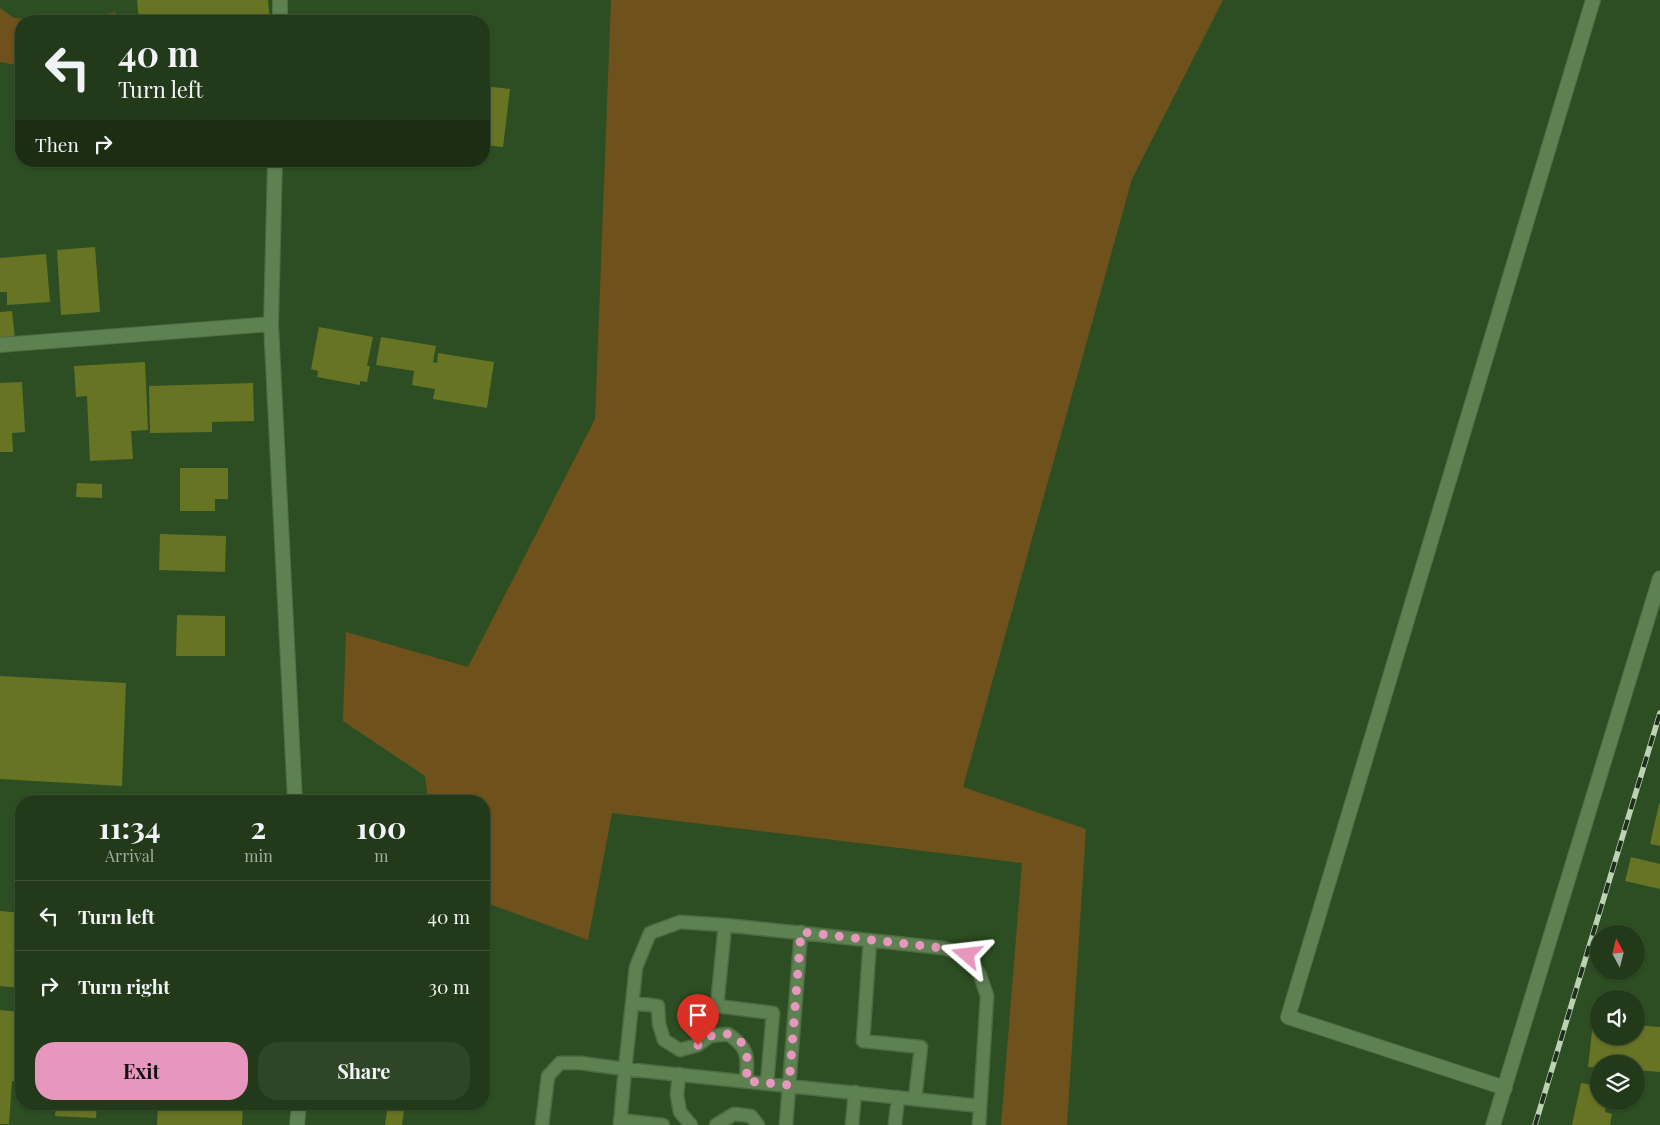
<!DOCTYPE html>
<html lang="en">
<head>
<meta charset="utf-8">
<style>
	body { margin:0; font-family:"Playfair Display",serif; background:#2e4527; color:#f1f3f6; height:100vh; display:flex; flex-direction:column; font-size:19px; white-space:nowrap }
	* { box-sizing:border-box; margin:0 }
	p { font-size:16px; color:#a2ada2 }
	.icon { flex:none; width:28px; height:28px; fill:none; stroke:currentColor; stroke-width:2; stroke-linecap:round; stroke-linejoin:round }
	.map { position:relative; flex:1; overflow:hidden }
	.sheet { position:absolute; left:15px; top:795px; width:475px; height:315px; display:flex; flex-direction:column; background:#223a1a; border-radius:20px; box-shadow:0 1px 4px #0004,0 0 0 1px #3f5439 }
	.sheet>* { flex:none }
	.guide { position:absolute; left:15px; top:15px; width:475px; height:152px; border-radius:20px; box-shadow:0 1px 4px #0004,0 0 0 1px #3f5439; background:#223a1a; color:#f1f3f6; overflow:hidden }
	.needle { width:32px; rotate:353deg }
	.tools { position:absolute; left:1590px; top:925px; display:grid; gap:10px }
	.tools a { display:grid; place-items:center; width:55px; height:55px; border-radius:50%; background:#223a1a; box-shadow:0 1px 4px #0004,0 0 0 1px #3f5439; font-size:25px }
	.pin { position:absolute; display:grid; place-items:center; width:42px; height:42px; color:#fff; margin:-51px -21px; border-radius:50% 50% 50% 0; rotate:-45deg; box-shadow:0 0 5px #0007 }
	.pin .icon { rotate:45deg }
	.me { position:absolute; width:55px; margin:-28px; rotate:287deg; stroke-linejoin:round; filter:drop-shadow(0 0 4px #0008) }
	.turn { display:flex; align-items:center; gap:18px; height:105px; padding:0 20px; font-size:22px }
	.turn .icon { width:65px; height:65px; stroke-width:2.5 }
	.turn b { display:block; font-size:35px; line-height:42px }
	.then { display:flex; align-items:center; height:48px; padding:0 20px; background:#0003; gap:10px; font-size:19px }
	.eta { display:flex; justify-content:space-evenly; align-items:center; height:85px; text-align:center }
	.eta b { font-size:30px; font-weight:700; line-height:35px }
	.button { display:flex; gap:10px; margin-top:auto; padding:10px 20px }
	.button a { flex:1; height:58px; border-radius:20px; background:#e797bd; color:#111; font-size:20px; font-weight:700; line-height:58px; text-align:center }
	.button a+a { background:#2e4527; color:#f1f3f6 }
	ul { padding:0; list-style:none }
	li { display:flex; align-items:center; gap:15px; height:70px; padding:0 20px; border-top:1px solid #3f5439 }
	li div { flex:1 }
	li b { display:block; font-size:19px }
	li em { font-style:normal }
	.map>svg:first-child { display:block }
	.green { fill:#6f511c }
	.building { fill:#677424 }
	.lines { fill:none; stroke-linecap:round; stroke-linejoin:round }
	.service-casing { stroke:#4f6b44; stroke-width:15 }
	.minor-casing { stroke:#4f6b44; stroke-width:16 }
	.service { stroke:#5e8152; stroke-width:12 }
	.minor { stroke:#5e8152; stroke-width:14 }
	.rail-casing { stroke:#bcd2b5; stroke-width:5.5 }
	.rail { stroke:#202f1c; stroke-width:4; stroke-dasharray:11; stroke-linecap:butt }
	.route { stroke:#e797bd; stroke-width:9; stroke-dasharray:0 16.2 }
</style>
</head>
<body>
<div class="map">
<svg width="1660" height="1125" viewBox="0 0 1660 1125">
	<rect width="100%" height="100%" fill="#2d4e22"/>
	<path class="green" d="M611 0H1223L1132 179 963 787 1086 829 1067 1125H1001L1022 863 612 813 588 940 484 902V801H428L425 776 343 721 346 632 468 667 595 419Z
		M0 8 14 18 62 21H21V66L0 62Z
		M116 12 117 21H65Z"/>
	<path class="building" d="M137 0H268L270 21H139Z
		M484 86 510 89 503 147 484 145Z
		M95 247 100 312 61 315 57 250Z
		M46 254 50 302 7 305V292H0V258Z
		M12 311 15 339 0 340V312Z
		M319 327 373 337 367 366H370L367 382 360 381V385L317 377 318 371 311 369Z
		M381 337 436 346 433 362 437 363 438 353 494 362 487 408 433 399 435 389 412 385 414 371 376 365Z
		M145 362 148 430 131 431 133 459 90 461 87 396 76 397 74 366Z
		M22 382 25 432 12 433 13 452H0V383Z
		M253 383 254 421 212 422V432L150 433 149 386Z
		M180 468H228V499H215V511H180Z
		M77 483 102 484V498L76 497Z
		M160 534 226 536 225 572 159 570Z
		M177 615 225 616V656H176Z
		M0 676 126 683 122 786 0 779Z
		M1659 804H1660V846L1650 844Z
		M1631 857 1660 864V889L1625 881Z
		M0 911 21 913V988L0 986Z
		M0 1010 21 1012V1081H12L9 1124H0Z
		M1593 1022H1599V1036H1636V1025L1660 1027V1072L1636 1070V1064H1599V1067H1588Z
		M1581 1083 1599 1086V1101H1607L1605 1112 1612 1114 1610 1125H1572Z
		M56 1104H97L96 1118 55 1116Z
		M158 1104H243L242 1125H157Z
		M388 1104H405L402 1125H385Z"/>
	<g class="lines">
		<defs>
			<path id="service" d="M725 925 717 1006 773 1013 767 1083
				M870 940 863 1041 921 1047 915 1099
				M633 1003 658 1006 659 1024 664 1040 680 1050 698 1045 710 1036 728 1034C749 1048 748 1057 746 1081
				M679 1074 677 1095 680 1112 691 1125
				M620 1120 663 1125
				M542 1125 548 1076 560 1063H580L625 1069 636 967 650 933 680 922 725 925 943 948 967 955 980 975 987 996 979 1125
				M620 1125 625 1069 980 1106
				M716 1125 734 1114 751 1116 758 1125
				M786 1125 801 932
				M852 1125 855 1092
				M895 1125 898 1097"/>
			<path id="minor" d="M280 21V0
				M271 324 275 161
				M0 345 271 324 295 801
				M1505 1088 1288 1017 1593 0
				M297 1125 299 1104
				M1493 1125 1660 578"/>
		</defs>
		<use href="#service" class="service-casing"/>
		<use href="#minor" class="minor-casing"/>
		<use href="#service" class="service"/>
		<use href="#minor" class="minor"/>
		<defs>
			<path id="rail" d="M1535 1125 1660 713"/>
		</defs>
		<use href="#rail" class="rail-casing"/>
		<use href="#rail" class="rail"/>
	</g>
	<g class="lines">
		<path class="route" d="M698 1045 710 1036 728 1034 741 1042 748 1060 746 1081 789 1085 801 932 943 948 967 955"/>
	</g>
</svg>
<div class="tools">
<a><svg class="needle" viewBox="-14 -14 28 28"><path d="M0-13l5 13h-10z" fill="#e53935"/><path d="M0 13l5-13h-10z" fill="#a2ada2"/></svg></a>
<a><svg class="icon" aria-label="sound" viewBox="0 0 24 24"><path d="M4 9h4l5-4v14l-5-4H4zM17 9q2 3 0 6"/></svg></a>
<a><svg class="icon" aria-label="layers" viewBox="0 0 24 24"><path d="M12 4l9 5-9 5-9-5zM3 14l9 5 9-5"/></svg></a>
</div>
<div class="pin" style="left:698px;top:1045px;background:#d93025"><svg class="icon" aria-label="arrive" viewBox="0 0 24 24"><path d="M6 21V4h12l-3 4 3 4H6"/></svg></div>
<svg class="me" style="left:967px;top:955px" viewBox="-20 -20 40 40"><path d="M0-17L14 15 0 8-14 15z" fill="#e797bd" stroke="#fff" stroke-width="4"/></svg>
<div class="guide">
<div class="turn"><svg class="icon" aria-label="left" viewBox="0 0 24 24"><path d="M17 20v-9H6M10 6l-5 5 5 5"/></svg><div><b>40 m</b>Turn left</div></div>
<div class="then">Then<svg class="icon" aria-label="right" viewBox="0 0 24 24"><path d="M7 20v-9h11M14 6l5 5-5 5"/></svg></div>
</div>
<section class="sheet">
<div class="eta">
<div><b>11:34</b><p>Arrival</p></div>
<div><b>2</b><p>min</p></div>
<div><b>100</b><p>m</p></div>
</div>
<ul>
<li><svg class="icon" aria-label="left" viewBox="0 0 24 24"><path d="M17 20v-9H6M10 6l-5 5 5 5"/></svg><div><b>Turn left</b></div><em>40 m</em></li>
<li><svg class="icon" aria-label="right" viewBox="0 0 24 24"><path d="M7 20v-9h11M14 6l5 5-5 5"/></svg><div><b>Turn right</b></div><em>30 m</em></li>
</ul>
<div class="button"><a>Exit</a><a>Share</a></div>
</section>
</div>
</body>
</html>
